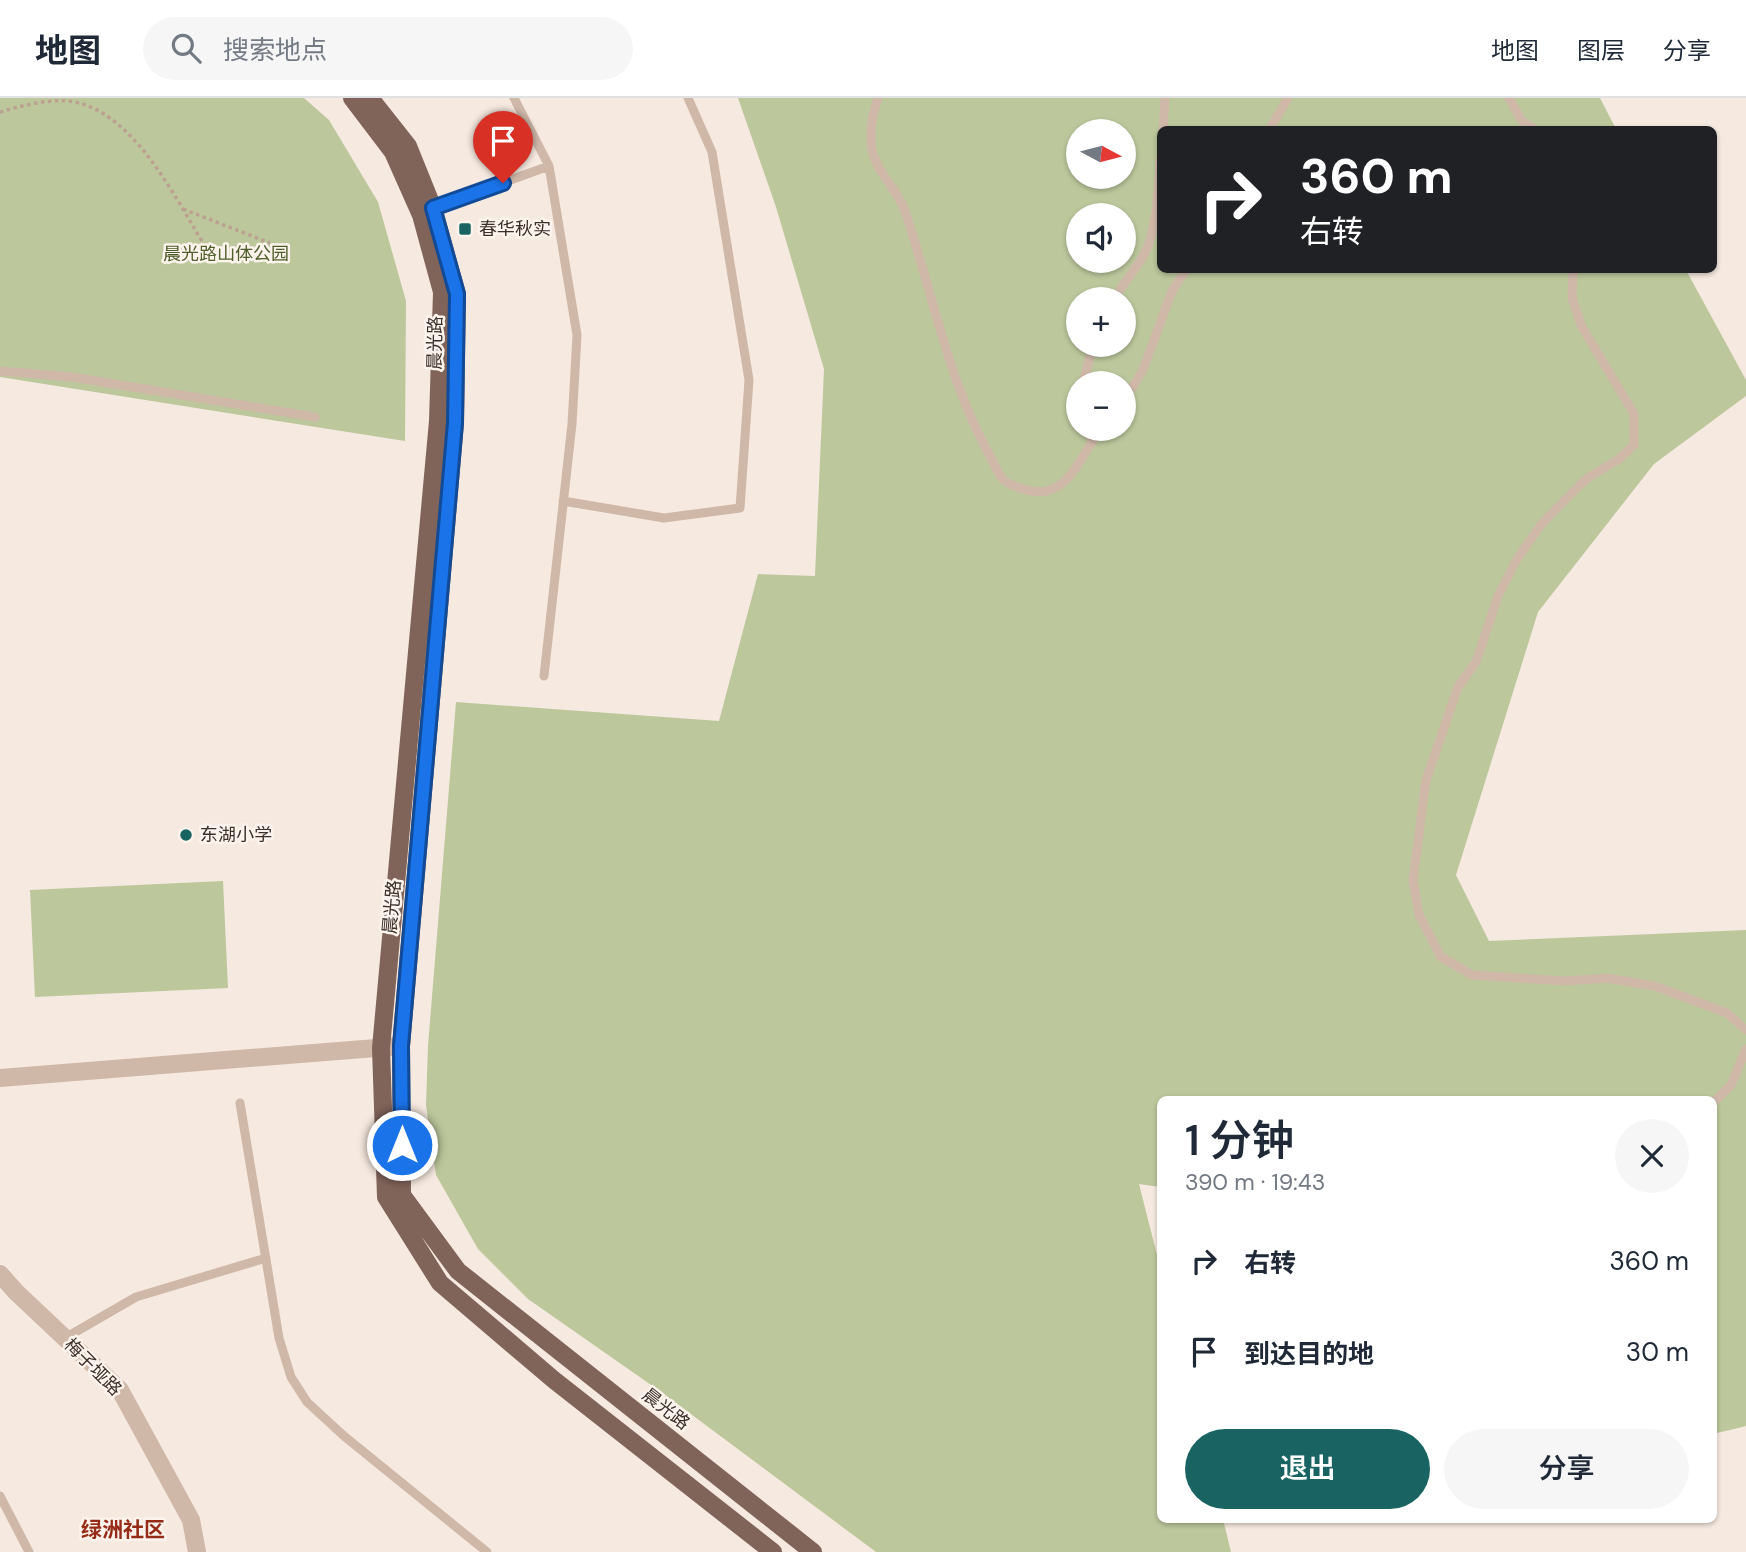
<!DOCTYPE html>
<html lang="zh">
<head>
<meta charset="utf-8">
<style>
	body { margin:0; font-family:"DM Sans","Noto Sans SC",sans-serif; background:#f6f6f7; color:#1f2937; height:100vh; display:flex; flex-direction:column; font-size:26px; white-space:nowrap }
	* { box-sizing:border-box; margin:0 }
	p { font-size:23px; color:#747a83 }
	.icon { flex:none; width:38px; height:38px; fill:none; stroke:currentColor; stroke-width:2; stroke-linecap:round; stroke-linejoin:round }
	.map { position:relative; flex:1; overflow:hidden }
	.panel { position:absolute; left:1157px; top:998px; width:560px; height:427px; display:flex; flex-direction:column; background:#fff; border-radius:10px; box-shadow:0 2px 5px #0004 }
	.panel>* { flex:none }
	.hud { position:absolute; left:1157px; top:28px; width:560px; height:147px; border-radius:10px; box-shadow:0 2px 5px #0004; background:#202124; color:#fff; overflow:hidden }
	.needle { width:46px; rotate:97deg }
	.tools { position:absolute; left:1066px; top:21px; display:grid; gap:14px }
	.tools a { display:grid; place-items:center; width:70px; height:70px; border-radius:50%; background:#fff; box-shadow:0 2px 5px #0004; font-size:35px }
	.pin { position:absolute; display:grid; place-items:center; width:60px; height:60px; color:#fff; margin:-72px -30px; border-radius:50% 50% 50% 0; rotate:-45deg; box-shadow:0 0 7px #0007 }
	.pin .icon { rotate:45deg }
	.me { position:absolute; width:77px; margin:-38px; rotate:0deg; stroke-linejoin:round; filter:drop-shadow(0 0 5px #0008) }
	.turn { display:flex; align-items:center; gap:24px; height:147px; padding:0 28px; font-size:32px }
	.turn .icon { width:91px; height:91px; stroke-width:2.5 }
	.turn b { display:block; font-size:49px; line-height:60px }
	.round { display:grid; place-items:center; flex:none; width:74px; height:74px; border-radius:37px; background:#f6f6f7 }
	.head { display:flex; align-items:center; justify-content:space-between; height:119px; padding:0 28px }
	h1 { font-size:42px; font-weight:600; line-height:52px }
	.button { display:flex; gap:14px; margin-top:auto; padding:14px 28px }
	.button a { flex:1; height:80px; border-radius:42px; background:#196463; color:#fff; font-size:28px; font-weight:600; line-height:80px; text-align:center }
	.button a+a { background:#f6f6f7; color:#1f2937 }
	ul { padding:0; list-style:none }
	li { display:flex; align-items:center; gap:21px; height:91px; padding:0 28px }
	li div { flex:1 }
	li b { display:block; font-size:26px }
	li em { font-style:normal }
	header { display:flex; align-items:center; gap:42px; box-sizing:border-box; height:98px; padding:0 35px; background:#fff; border-bottom:2px solid #e0e1e3 }
	header strong { font-size:33px }
	nav { display:flex; gap:38px; margin-inline-start:auto; font-size:24px }
	.search { width:490px; height:63px; background:#f6f6f7; display:flex; align-items:center; gap:18px; box-sizing:border-box; padding:0 24px; border-radius:38px; color:#747a83; font-size:26px }
	.map>svg:first-child { display:block }
	.green { fill:#bcc79c; fill-rule:evenodd }
	.lines { fill:none; stroke-linecap:round; stroke-linejoin:round }
	.path { stroke:#bca192; stroke-width:3.5; stroke-dasharray:3.5 3.5; stroke-linecap:butt }
	.service { stroke:#d0b8a9; stroke-width:9 }
	.tertiary { stroke:#d0b8a9; stroke-width:18 }
	.primary { stroke:#806359; stroke-width:18 }
	.route-casing { stroke:#114b97; stroke-width:18 }
	.route { stroke:#1a73e8; stroke-width:12 }
	.poi-dot { fill:#196463; stroke:#fcf4ec; stroke-width:2.5 }
	.labels { text-anchor:middle; stroke-width:5; stroke-linejoin:round; paint-order:stroke }
	.poi-label { font-size:18px; fill:#3c2e29; stroke:#fcf4ec; text-anchor:start }
	.park-label { font-size:18px; fill:#4f5e2a; stroke:#fcf4ec }
	.street-label { font-size:18px; fill:#3c2e29; stroke:#fcf4ec }
	.quarter-label { font-size:21px; font-weight:bold; fill:#962c18; stroke:#fcf4ec }
</style>
</head>
<body>
<header>
<strong>地图</strong>
<div class="search"><svg class="icon" aria-label="search" viewBox="0 0 24 24"><circle cx="10" cy="10" r="6"/><path d="M15 15l6 6"/></svg>搜索地点</div>
<nav><a>地图</a><a>图层</a><a>分享</a></nav>
</header>
<div class="map">
<svg width="1746" height="1454" viewBox="0 0 1746 1454">
	<rect width="100%" height="100%" fill="#f6e9df"/>
	<path class="green" d="M0 0H304L329 22 378 104 406 203 405 343 0 279Z
		M738 0H1600L1616 31 1160 32V172H1686L1746 282V298L1654 366 1538 514 1456 777 1489 843 1746 832V1328L1713 1336V1001H1160V1089L1139 1086 1160 1169V1421H1223L1231 1454H876L664 1296 528 1201 478 1151 436 1077 426 1007 428 948 456 604 719 623 758 476 815 478 824 271 776 109ZM1078 33H1124V79H1078ZM1078 117H1124V163H1078ZM1078 201H1124V247H1078ZM1078 285H1124V331H1078Z
		M223 783 228 890 35 899 30 792Z"/>
	<g class="lines">
		<path class="path" d="M0 14C21 8 47 1 69 3 134 11 177 104 208 153
			M183 111 270 145"/>
		<path class="service" d="M514 0 549 68 577 237 572 326 544 578
			M878 0C872 17 869 34 872 52 877 75 898 92 905 113 933 196 948 284 991 360 995 367 999 379 1005 383 1013 389 1036 396 1046 393 1075 387 1084 349 1102 331
			M1509 0 1521 22 1535 32
			M1163 32 1165 0
			M1269 32 1288 0
			M433 110 549 68
			M1573 172 1572 200 1581 227 1634 316V347L1619 361 1586 381 1543 424 1517 461 1498 498 1476 564 1458 589 1426 682 1413 782 1419 817 1441 859 1472 877 1566 883 1606 880 1655 888 1727 915 1746 932
			M1114 201C1123 186 1133 174 1142 160 1157 138 1158 90 1160 63
			M0 273 72 279 315 319
			M1083 285 1093 247
			M1124 303 1143 272 1172 193 1186 172
			M1084 331 1092 341
			M563 403 664 420 740 410 749 282 712 54 688 0
			M240 1005 279 1240 291 1279 307 1304 344 1338 487 1454
			M1713 1005 1731 987 1746 951
			M65 1240 136 1199 266 1160
			M0 1398 29 1454"/>
		<path class="tertiary" d="M0 980 401 948
			M0 1176 16 1194 120 1292 191 1422 197 1454"/>
		<path class="primary" d="M352 0 393 54 421 117 442 194 438 323 381 950 386 1099 440 1185 554 1282 773 1454
			M370 0 408 48 433 110 457 196 455 325 401 948 402 1097 458 1173 813 1454"/>
	</g>
	<g class="lines">
		<defs>
			<path id="route" d="M402 1047 401 948 455 325 457 196 433 110 503 85"/>
		</defs>
		<use href="#route" class="route-casing"/>
		<use href="#route" class="route"/>
	</g>
	<g class="poi-dot">
		<rect x="458" y="124" width="14" height="14" rx="3.5"/>
		<circle cx="186" cy="737" r="7"/>
	</g>
	<g class="labels">
		<g class="poi-label">
			<text x="479" y="137">春华秋实</text>
			<text x="200" y="743">东湖小学</text>
		</g>
		<g class="park-label">
			<text x="226" y="162">晨光路山体公园</text>
		</g>
		<g class="street-label">
			<text transform="translate(435 245) rotate(-89)" y="6">晨光路</text>
			<text transform="translate(392 809) rotate(-85)" y="6">晨光路</text>
			<text transform="translate(93 1269) rotate(45)" y="6">梅子垭路</text>
			<text transform="translate(666 1311) rotate(38)" y="6">晨光路</text>
		</g>
		<g class="quarter-label">
			<text x="123" y="1439">绿洲社区</text>
		</g>
	</g>
</svg>
<div class="tools">
<a><svg class="needle" viewBox="-14 -14 28 28"><path d="M0-13l5 13h-10z" fill="#e53935"/><path d="M0 13l5-13h-10z" fill="#747a83"/></svg></a>
<a><svg class="icon" aria-label="sound" viewBox="0 0 24 24"><path d="M4 9h4l5-4v14l-5-4H4zM17 9q2 3 0 6"/></svg></a>
<a>+</a>
<a>−</a>
</div>
<div class="pin" style="left:503px;top:85px;background:#d93025"><svg class="icon" aria-label="arrive" viewBox="0 0 24 24"><path d="M6 21V4h12l-3 4 3 4H6"/></svg></div>
<svg class="me" style="left:402px;top:1047px" viewBox="-20 -20 40 40"><circle r="17" fill="#1a73e8" stroke="#fff" stroke-width="3"/><path d="M0-11L8 9 0 5-8 9z" fill="#fff"/></svg>
<div class="hud">
<div class="turn"><svg class="icon" aria-label="right" viewBox="0 0 24 24"><path d="M7 20v-9h11M14 6l5 5-5 5"/></svg><div><b>360 m</b>右转</div></div>
</div>
<section class="panel">
<div class="head"><div><h1>1 分钟</h1><p>390 m · 19:43</p></div><a class="round"><svg class="icon" aria-label="close" viewBox="0 0 24 24"><path d="M6 6l12 12M18 6L6 18"/></svg></a></div>
<ul>
<li><svg class="icon" aria-label="right" viewBox="0 0 24 24"><path d="M7 20v-9h11M14 6l5 5-5 5"/></svg><div><b>右转</b></div><em>360 m</em></li>
<li><svg class="icon" aria-label="arrive" viewBox="0 0 24 24"><path d="M6 21V4h12l-3 4 3 4H6"/></svg><div><b>到达目的地</b></div><em>30 m</em></li>
</ul>
<div class="button"><a>退出</a><a>分享</a></div>
</section>
</div>
</body>
</html>
